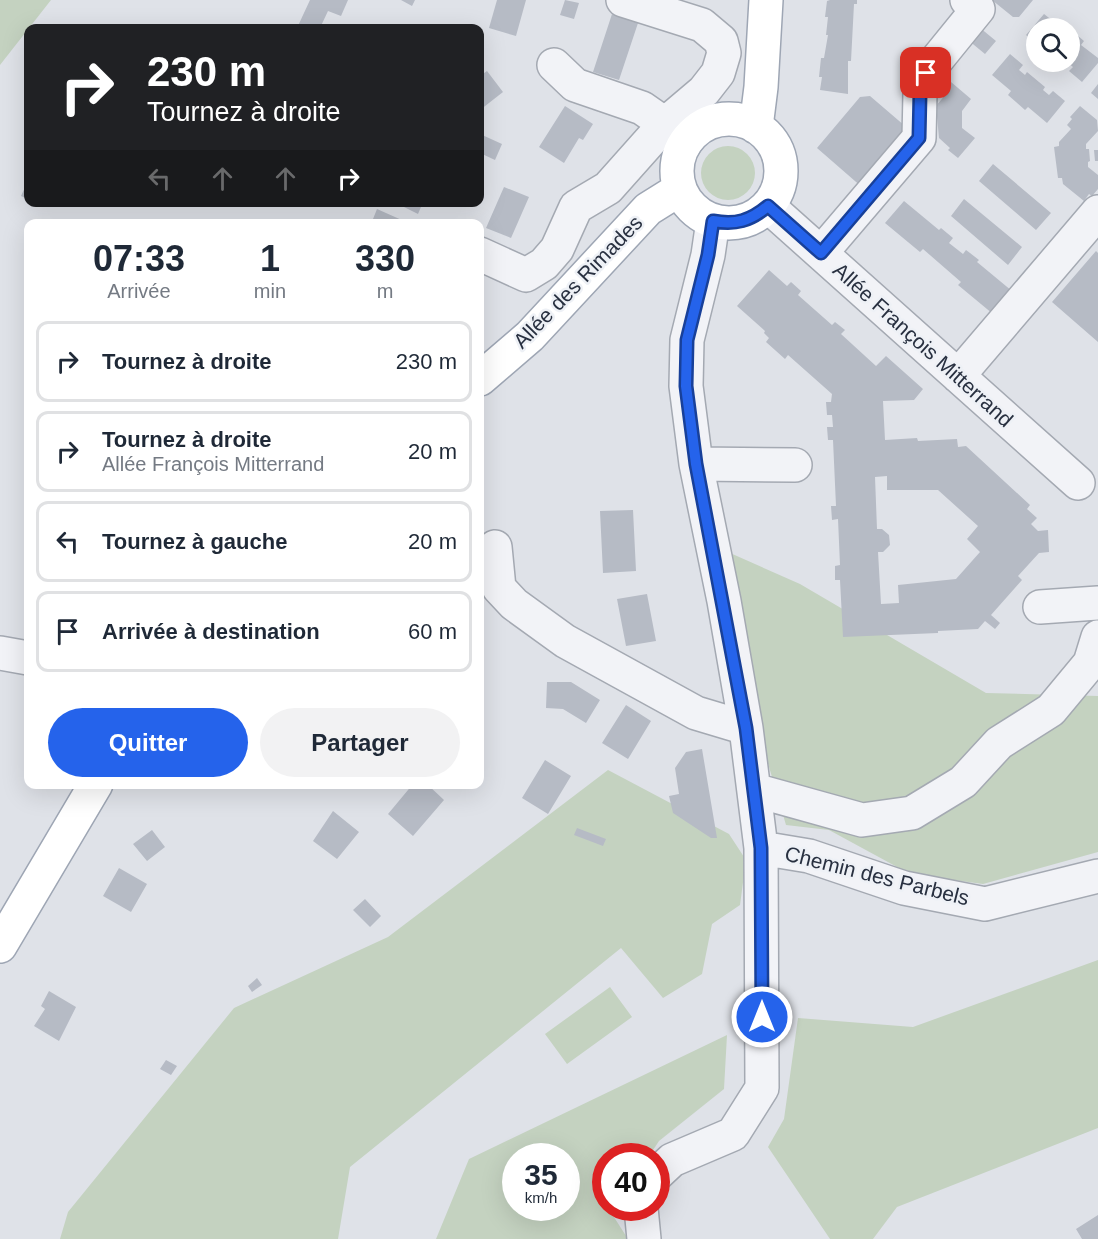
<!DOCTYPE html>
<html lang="fr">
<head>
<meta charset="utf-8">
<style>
	body { margin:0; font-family:Helvetica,sans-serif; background:#f2f2f3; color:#1f2937; height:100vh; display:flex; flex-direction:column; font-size:22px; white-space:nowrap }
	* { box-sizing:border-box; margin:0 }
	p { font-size:20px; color:#747a83 }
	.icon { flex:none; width:33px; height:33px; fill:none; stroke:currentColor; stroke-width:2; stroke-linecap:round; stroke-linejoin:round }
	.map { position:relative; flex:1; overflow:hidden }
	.panel { position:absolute; left:24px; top:219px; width:460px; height:570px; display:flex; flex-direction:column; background:#fff; border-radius:12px; box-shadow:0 6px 24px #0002 }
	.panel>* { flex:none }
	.hud { position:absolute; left:24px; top:24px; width:460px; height:183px; border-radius:12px; box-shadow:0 6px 24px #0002; background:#202124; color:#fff; overflow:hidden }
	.buttons { position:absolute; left:1026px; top:18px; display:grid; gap:12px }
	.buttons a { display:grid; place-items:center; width:54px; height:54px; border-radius:50%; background:#fff; box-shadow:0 6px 24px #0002; font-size:30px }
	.speed { position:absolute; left:502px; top:1143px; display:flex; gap:12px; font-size:30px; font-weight:700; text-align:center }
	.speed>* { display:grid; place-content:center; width:78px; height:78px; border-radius:50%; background:#fff; box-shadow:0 6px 24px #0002; line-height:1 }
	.speed small { font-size:15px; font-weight:400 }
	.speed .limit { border:9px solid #d22; background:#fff; color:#111 }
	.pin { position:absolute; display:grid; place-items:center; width:51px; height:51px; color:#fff; margin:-26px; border-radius:12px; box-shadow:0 3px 9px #0006 }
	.me { position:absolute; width:66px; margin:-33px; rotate:0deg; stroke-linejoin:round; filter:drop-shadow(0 0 4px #0008) }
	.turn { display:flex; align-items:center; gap:21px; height:126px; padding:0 24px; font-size:27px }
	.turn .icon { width:78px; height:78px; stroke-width:2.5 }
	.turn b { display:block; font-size:42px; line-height:51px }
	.lanes { display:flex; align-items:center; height:57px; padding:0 24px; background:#0003; justify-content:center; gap:30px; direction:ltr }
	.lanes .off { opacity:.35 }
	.eta { display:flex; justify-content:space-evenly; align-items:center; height:102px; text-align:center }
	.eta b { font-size:36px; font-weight:800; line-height:42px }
	.primary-button { display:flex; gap:12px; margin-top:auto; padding:12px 24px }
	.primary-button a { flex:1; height:69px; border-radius:36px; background:#2563eb; color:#fff; font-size:24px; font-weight:800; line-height:69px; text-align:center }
	.primary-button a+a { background:#f2f2f3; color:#1f2937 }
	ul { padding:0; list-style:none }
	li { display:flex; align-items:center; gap:18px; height:81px; margin:0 12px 9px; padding:0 12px; border:3px solid #e0e1e3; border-radius:12px }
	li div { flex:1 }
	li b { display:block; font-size:22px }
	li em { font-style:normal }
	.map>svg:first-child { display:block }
	.green { fill:#c4d2c0; fill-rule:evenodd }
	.building { fill:#b6bbc5; fill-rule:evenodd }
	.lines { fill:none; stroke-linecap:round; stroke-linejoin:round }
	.minor-casing { stroke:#a4a9b2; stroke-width:36 }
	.major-casing { stroke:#9ea6b4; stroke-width:36 }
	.minor { stroke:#f2f3f7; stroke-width:33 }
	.major { stroke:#fff; stroke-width:33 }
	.route-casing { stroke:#184099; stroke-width:15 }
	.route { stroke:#2563eb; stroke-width:10 }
	.labels { text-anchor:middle; stroke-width:5; stroke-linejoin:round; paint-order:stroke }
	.street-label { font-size:21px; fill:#283040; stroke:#eef1f6 }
</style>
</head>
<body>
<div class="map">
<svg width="1098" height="1239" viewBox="0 0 1098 1239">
	<rect width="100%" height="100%" fill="#dfe2e8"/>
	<path class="green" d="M0 0H51L0 65Z
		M701 173a27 27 0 1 1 54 0a27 27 0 1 1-54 0Z
		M703 541 800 584 986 693 1098 696V852L983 884 910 874 829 830 786 825Z
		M608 770 729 834 746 860 740 905 712 924 702 974 663 998 621 948 350 1167 338 1239H60L68 1212 234 1008 388 937Z
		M1098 960V1128L897 1207 873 1239H830L768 1147 784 1119 798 1018 913 1027Z
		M610 987 632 1017 567 1064 545 1034Z
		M727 1035 724 1089 659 1141 649 1156H606V1208H616L612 1214 628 1239H436L469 1159ZM516 1156H567V1208H516Z"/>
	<path class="building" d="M310 0H348L341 16 328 11 320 28H297Z
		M401 0H415L412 6Z
		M497 0H526L516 36 489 28Z
		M565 0 579 3 574 19 560 15Z
		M830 0H857V4H854L851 61H848V94L820 90 822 77H819L821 58H824L828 35H826L828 17H825L827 1Z
		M992 0H1033L1019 17H1013Z
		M612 14 638 23 619 80 593 72Z
		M1044 14 1062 28H1036V43L1026 35Z
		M979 27 996 41 985 54 968 40Z
		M1070 29 1084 41 1081 45 1098 58V63L1082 82 1069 71 1073 67 1067 62 1065 64 1062 62H1070Z
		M1010 54 1023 65 1019 70 1025 75 1027 72 1045 87 1043 90 1049 95 1053 91 1065 101 1047 123 1028 107 1025 110 1008 95 1011 91 992 75Z
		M487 71 503 92 480 110V76Z
		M951 82 971 99 962 111V128L975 138 958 158 948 150 950 148 939 138 936 106 946 94 943 92Z
		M1098 84V99L1091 93Z
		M870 96 905 126 907 136 863 188 817 148 860 97Z
		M565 106 593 124 583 140 579 138 564 163 539 147Z
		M1080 106 1097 120 1098 131 1086 144V149H1089L1090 161 1088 162V167L1098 175V189L1092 196 1089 194 1084 201 1063 184 1062 178H1058L1054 147 1059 146V142L1071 129 1067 125 1072 119 1070 117Z
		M480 134 502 144 495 160 480 153Z
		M1094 150H1098V161H1095Z
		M993 164 1051 213 1036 230 979 181Z
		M28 181V199L21 196Z
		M504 187 529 197 511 238 486 228Z
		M964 199 1022 247 1008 265 951 216Z
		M904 201 939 230 941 228 953 238 949 243 963 254 966 250 970 253 979 260 977 262 1012 291 993 314 958 285 961 282 923 249 920 252 885 223Z
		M394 202H423L418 214Z
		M377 209 404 221 402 224H371Z
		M1096 251 1098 253V342L1052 302Z
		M769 270 787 286 791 282 801 291 798 295 832 325 835 322 845 330 841 334 876 366 886 356 923 389 914 400 883 401 885 440 917 438 918 441 957 439 958 447 966 446 1030 505 1027 509 1037 518 1031 524 1038 531 1048 530 1049 552 1039 553 1018 576 1022 580 991 615 1000 623 995 629 985 621 978 629 938 631V633L843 637 840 580H835V566L840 565 838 519 832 520 831 506H836L833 440H828L827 427H833L832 415H827L826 402H831L832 394 788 355 785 359 766 342 769 338 764 333 765 331 737 306ZM887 476V490H938L978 526 967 539 980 552 956 579 898 585 899 603 881 604 878 552H883L890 545 889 535 882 529H877L875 477Z
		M633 510 636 571 603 573 600 511Z
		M647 594 656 641 626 646 617 599Z
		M547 682H571L600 700 586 723 563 709 546 708Z
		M626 705 651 721 628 759 602 743Z
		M702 749 717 838H711L673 813 669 796 679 794 675 768 686 752Z
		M545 760 571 776 548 814 522 798Z
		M413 784H427L444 800 413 836 388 814Z
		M333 811 359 832 337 859 313 841Z
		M577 828 606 839 603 846 574 835Z
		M152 830 165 847 147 861 133 844Z
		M119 868 147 884 131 912 103 896Z
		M365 899 381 916 370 927 353 910Z
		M257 978 262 985 252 992 248 986Z
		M49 991 76 1007 59 1041 34 1026 45 1009 41 1006Z
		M166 1060 177 1066 171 1075 160 1069Z
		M1098 1215V1239H1082L1076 1229Z"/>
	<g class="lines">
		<defs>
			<path id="minor" d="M554 65 575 85 642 108 665 124 685 143
				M768 206 1078 483
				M821 253 919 138 920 93 921 84 926 73 978 9 967 0
				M480 254 526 275 544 264 557 249 576 207 608 188 665 124 704 91 718 73 724 53 721 41 702 25 623 0
				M958 376 1098 212
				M696 464 795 465
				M495 547 499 588 514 604 565 641 696 713 746 728
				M1040 607 1098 603
				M0 653 28 658
				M754 790 862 820 912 813 963 782 999 743 1051 710 1090 663 1098 637
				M761 848 809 856 904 888 985 904 1098 876
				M657 1174 672 1160 733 1134 762 1088 761 848 746 728 724 601 696 464 686 386 687 340 708 255 713 221
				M641 1208 644 1239"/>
			<path id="major" d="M677 171a52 52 0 1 1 104 0a52 52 0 1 1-104 0Z
				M756 127 761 87 766 0
				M480 379 530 336 648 209 680 189
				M0 946 96 784"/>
		</defs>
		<use href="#minor" class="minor-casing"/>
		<use href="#major" class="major-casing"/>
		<use href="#minor" class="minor"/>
		<use href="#major" class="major"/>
	</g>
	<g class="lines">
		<defs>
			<path id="route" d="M762 1017 761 848 746 728 696 464 686 386 687 340 708 255 713 221C736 225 750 221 768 206L821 253 919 138 920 93 921 84 926 73"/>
		</defs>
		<use href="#route" class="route-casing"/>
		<use href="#route" class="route"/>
	</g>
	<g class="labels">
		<g class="street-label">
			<text transform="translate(578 282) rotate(-46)" y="7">Allée des Rimades</text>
			<text transform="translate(923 345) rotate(42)" y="7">Allée François Mitterrand</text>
			<text transform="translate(877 876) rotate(14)" y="7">Chemin des Parbels</text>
		</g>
	</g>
</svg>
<div class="buttons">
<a><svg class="icon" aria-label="search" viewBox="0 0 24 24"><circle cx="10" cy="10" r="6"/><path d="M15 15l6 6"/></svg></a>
</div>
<div class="speed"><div>35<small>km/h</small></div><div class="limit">40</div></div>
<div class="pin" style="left:926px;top:73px;background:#d93025"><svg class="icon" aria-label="arrive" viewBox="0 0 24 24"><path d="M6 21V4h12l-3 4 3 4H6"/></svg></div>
<svg class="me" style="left:762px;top:1017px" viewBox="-20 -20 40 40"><circle r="17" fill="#2563eb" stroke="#fff" stroke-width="3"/><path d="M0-11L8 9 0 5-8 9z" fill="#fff"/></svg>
<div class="hud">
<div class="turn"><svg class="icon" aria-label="right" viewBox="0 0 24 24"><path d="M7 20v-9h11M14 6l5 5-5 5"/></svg><div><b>230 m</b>Tournez à droite</div></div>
<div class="lanes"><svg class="icon off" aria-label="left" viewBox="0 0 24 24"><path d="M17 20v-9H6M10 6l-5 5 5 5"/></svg><svg class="icon off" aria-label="ahead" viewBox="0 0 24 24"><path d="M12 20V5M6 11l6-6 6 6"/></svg><svg class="icon off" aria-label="ahead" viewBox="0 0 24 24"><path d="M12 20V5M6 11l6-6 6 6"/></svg><svg class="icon" aria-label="right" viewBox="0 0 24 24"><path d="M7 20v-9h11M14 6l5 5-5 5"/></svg></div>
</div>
<section class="panel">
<div class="eta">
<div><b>07:33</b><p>Arrivée</p></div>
<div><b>1</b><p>min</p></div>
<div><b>330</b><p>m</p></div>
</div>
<ul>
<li><svg class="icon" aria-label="right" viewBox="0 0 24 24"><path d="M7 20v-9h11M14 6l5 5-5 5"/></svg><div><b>Tournez à droite</b></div><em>230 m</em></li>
<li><svg class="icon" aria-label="right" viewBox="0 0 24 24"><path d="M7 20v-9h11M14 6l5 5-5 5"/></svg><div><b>Tournez à droite</b><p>Allée François Mitterrand</p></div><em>20 m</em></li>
<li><svg class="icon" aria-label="left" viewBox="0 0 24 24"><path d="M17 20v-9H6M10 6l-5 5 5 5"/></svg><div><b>Tournez à gauche</b></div><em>20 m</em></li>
<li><svg class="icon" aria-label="arrive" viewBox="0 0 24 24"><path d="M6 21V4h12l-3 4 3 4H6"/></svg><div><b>Arrivée à destination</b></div><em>60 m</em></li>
</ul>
<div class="primary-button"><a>Quitter</a><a>Partager</a></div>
</section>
</div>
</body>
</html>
